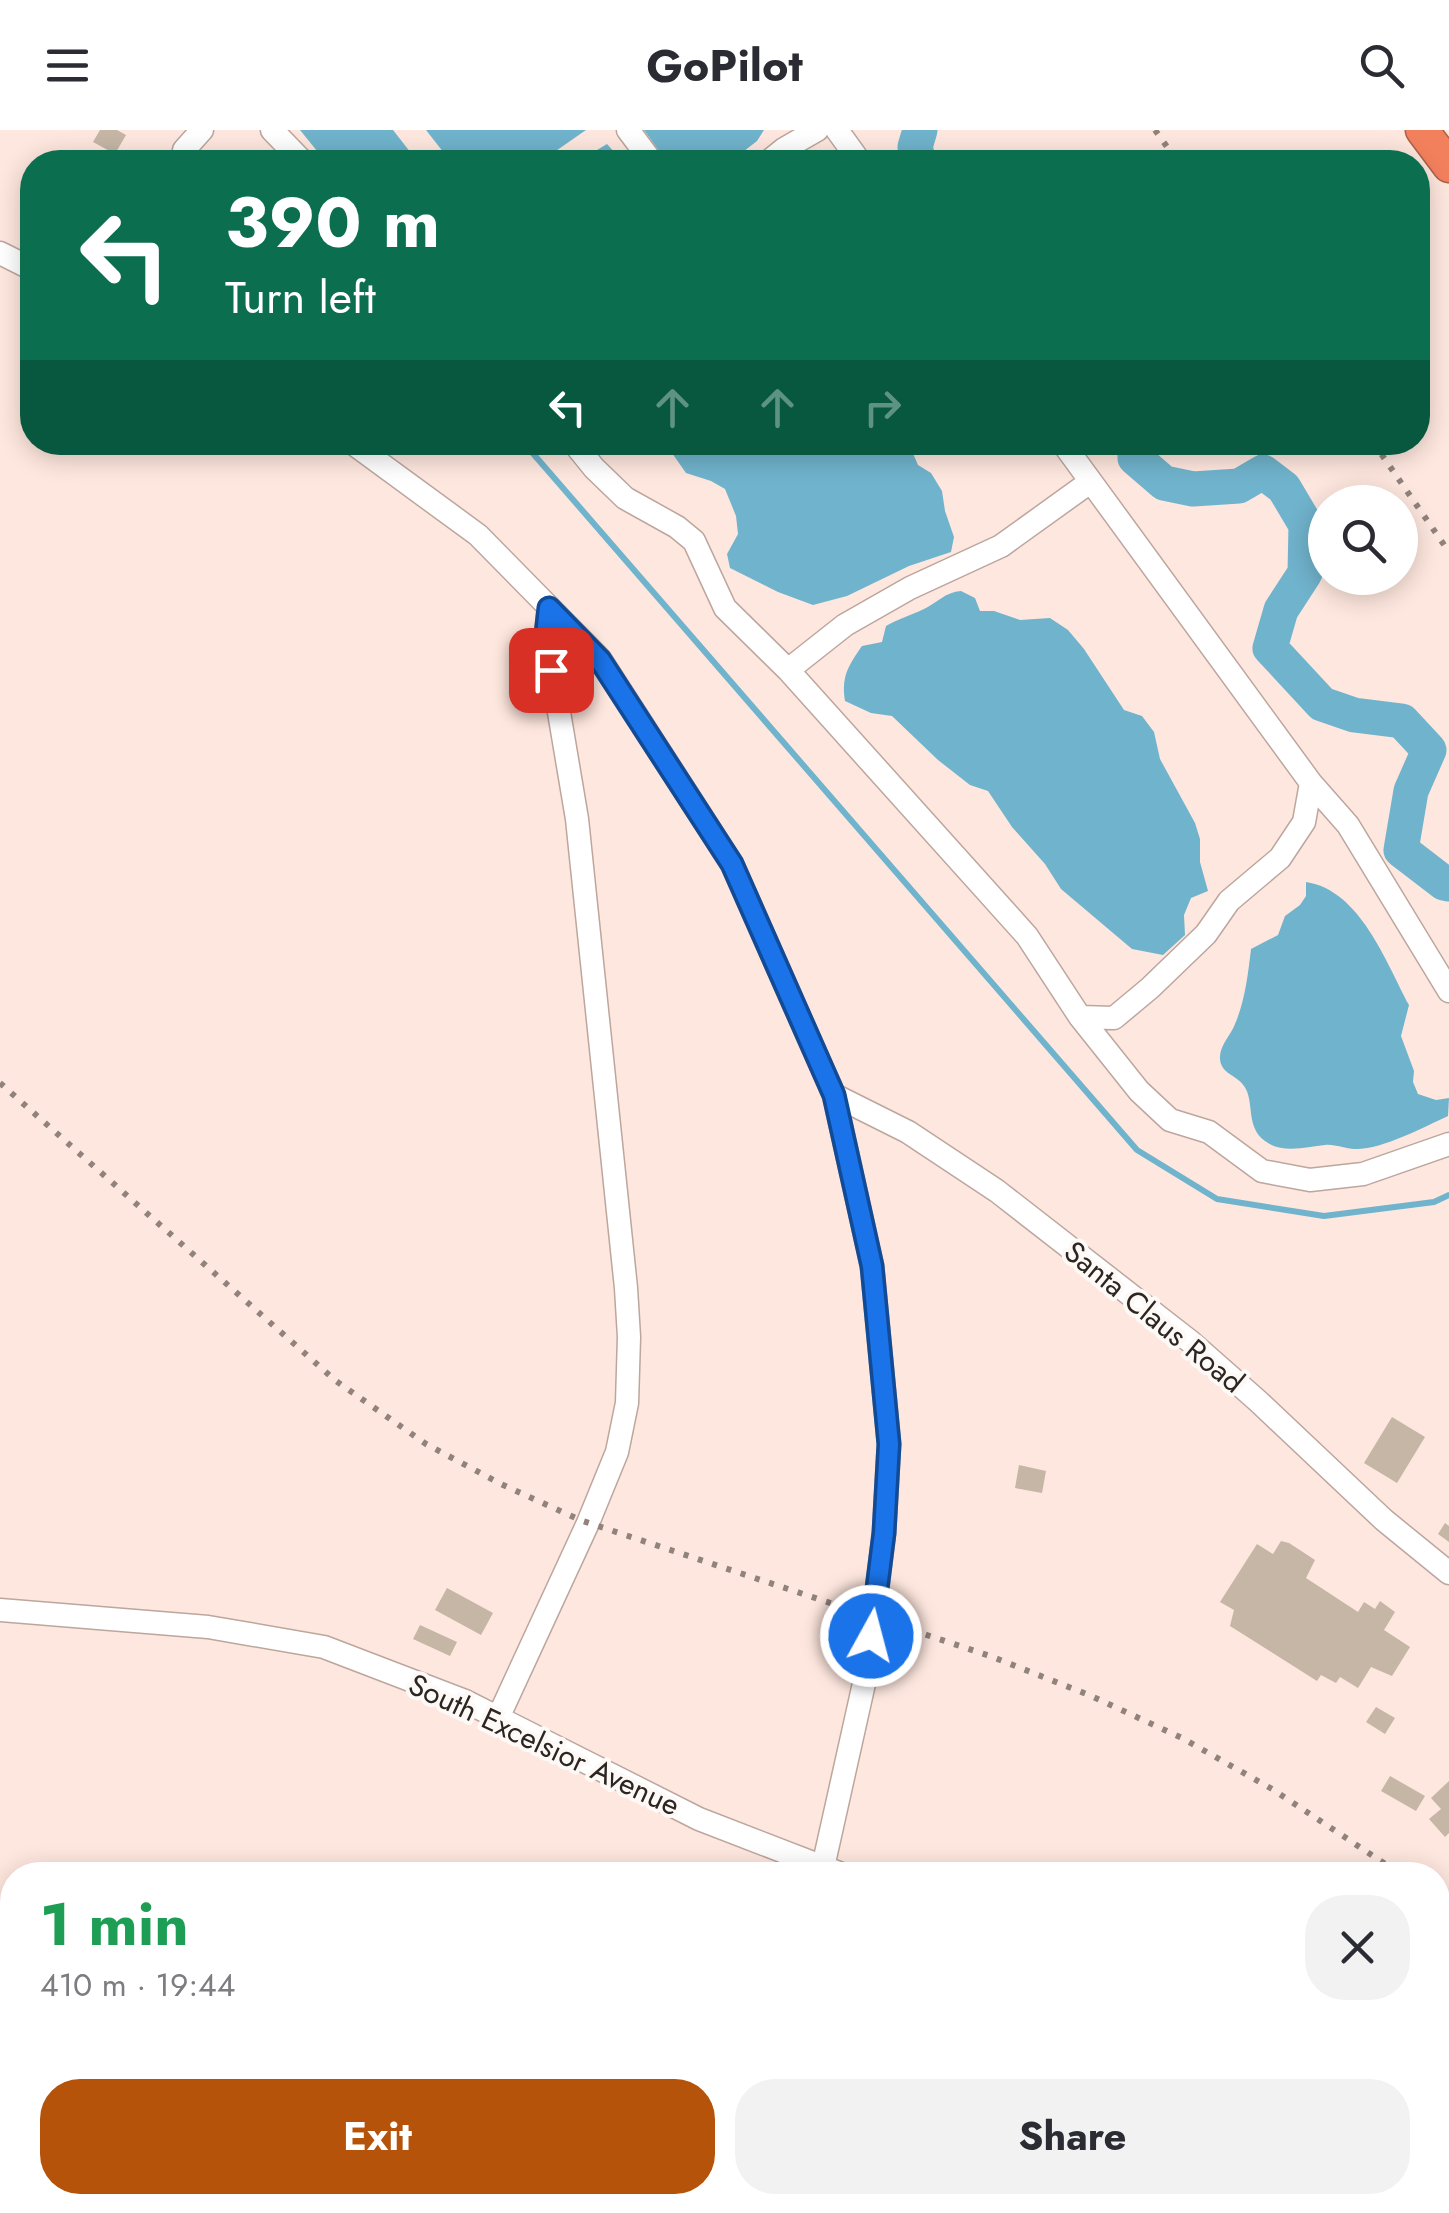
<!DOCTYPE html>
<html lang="en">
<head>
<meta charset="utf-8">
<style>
	body { margin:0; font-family:Jost,sans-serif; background:#f2f2f3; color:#2b2b33; height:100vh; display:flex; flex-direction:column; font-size:38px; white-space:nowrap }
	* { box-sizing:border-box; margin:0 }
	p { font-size:32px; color:#7c7c81 }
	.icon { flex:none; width:55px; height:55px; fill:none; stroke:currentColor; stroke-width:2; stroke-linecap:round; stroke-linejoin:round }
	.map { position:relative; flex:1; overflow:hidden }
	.panel { position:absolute; left:0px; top:1732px; width:1450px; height:352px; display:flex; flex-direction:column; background:#fff; border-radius:40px 40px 0 0; box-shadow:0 5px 25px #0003 }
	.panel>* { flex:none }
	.top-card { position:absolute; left:20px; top:20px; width:1410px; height:305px; border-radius:40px; box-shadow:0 5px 25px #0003; background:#0b6e4f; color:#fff; overflow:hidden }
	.fabs { position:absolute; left:1308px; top:355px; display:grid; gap:20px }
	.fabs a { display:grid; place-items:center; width:110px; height:110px; border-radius:50%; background:#fff; box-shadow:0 5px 25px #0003; font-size:50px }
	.pin { position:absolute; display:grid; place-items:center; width:85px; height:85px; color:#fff; margin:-42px; border-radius:20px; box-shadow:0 5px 15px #0006 }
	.me { position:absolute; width:110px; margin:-55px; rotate:7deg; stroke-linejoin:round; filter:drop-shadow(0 0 8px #0008) }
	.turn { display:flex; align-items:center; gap:35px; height:210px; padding:0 40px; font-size:45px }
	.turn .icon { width:130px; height:130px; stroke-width:2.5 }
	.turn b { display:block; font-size:70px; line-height:85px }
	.lanes { display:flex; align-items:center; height:95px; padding:0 40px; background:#0003; justify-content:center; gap:50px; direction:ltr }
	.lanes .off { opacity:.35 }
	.round { display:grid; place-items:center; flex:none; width:105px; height:105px; border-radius:40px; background:#f2f2f3 }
	.headline { display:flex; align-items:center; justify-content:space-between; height:170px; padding:0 40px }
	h1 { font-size:60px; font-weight:700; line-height:75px; color:#1e9e55 }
	.primary-button { display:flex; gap:20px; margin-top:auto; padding:20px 40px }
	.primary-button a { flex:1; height:115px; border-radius:40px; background:#b45309; color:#fff; font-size:40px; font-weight:700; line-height:115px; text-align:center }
	.primary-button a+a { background:#f2f2f3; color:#2b2b33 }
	header { display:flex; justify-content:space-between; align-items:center; height:130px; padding:0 40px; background:#fff; font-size:45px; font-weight:700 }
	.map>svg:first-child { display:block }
	.water { fill:#70b3cc }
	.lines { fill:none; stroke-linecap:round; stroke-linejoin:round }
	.stream { stroke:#70b3cc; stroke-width:6 }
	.river { stroke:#70b3cc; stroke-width:35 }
	.building { fill:#c5b6a6 }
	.minor-casing { stroke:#bca69e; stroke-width:25 }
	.highway-casing { stroke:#ae6048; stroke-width:35 }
	.minor { stroke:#fff; stroke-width:22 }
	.highway { stroke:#f3805d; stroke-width:32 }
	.rail { stroke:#91827c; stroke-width:6; stroke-dasharray:5 10; stroke-linecap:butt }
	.minor-bridge-casing { stroke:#bca69e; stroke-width:25; stroke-linecap:butt }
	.minor-bridge { stroke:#fff; stroke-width:22 }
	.route-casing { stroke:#114b97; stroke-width:25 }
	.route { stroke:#1a73e8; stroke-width:18 }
	.labels { text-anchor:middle; stroke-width:8; stroke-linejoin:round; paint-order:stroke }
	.street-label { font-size:30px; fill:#2d2521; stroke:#fdf9f7 }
</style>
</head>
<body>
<header><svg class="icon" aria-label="menu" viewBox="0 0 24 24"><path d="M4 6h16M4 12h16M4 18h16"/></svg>GoPilot<svg class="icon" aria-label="search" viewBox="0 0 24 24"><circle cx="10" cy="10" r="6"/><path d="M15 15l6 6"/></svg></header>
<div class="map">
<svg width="1449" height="2083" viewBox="0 0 1449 2083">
	<rect width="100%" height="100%" fill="#fee7de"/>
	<path class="water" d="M300 0H393L418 32H326Z
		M426 0H586L540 32H451Z
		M644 0H764L757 11 730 32H667Z
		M607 14 623 32H577Z
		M892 312 911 319 918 335 931 343 942 361 945 381 954 407 951 422 909 436 847 466 813 475 778 462 730 438 727 424 738 404 736 386 725 359 711 351 686 343 665 313Z
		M961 461 975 468 980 481H994L1020 490 1050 488 1068 500 1084 519 1124 580 1142 586 1154 602 1160 629 1195 693 1200 709V732L1208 761 1191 768 1184 785 1185 805 1163 825 1132 819 1061 759 1045 734 1012 697 988 661 970 655 938 630 892 586 871 583 845 571C841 547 848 536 862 516L882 512 886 496C898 489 911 485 924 479 937 473 945 462 961 461Z
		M1306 752C1360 760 1386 832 1409 875L1401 906 1414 941 1413 952 1418 964 1436 970 1449 968 1448 986C1424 997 1381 1020 1355 1019 1345 1019 1335 1014 1325 1015 1306 1017 1282 1024 1265 1011 1245 997 1255 971 1244 956 1237 945 1221 944 1220 929 1219 916 1231 905 1235 894 1245 871 1248 844 1251 819L1278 805 1285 786 1300 775 1306 766Z"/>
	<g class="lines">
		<path class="stream" d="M523 312 1137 1020 1217 1069 1324 1086 1434 1072 1449 1065"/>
		<path class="river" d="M919 32 915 17 920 0
			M1135 312V328L1164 353 1193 359 1239 356 1263 342 1284 358 1306 395 1305 443 1281 480 1270 518 1322 574 1354 585 1402 591 1429 620 1411 661 1401 720 1444 753 1449 754"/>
	</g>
	<path class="building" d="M100 0H117L126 5 115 24 93 12Z
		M1392 1287 1425 1307 1397 1353 1364 1333Z
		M1019 1335 1046 1341 1042 1363 1015 1358Z
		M1445 1393 1449 1396V1412L1438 1404Z
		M1281 1411 1289 1413 1315 1430 1306 1448 1358 1482 1364 1472 1375 1479 1380 1471 1395 1482 1384 1500 1410 1517 1392 1546 1371 1537 1358 1558 1340 1547 1336 1553 1321 1545 1317 1551 1230 1496 1234 1480 1220 1472 1257 1414 1273 1424Z
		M447 1458 493 1483 481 1505 435 1480Z
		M420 1495 457 1512 450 1526 413 1509Z
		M1376 1577 1395 1588 1385 1604 1366 1592Z
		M1390 1646 1425 1666 1416 1681 1381 1661Z
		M1449 1651V1703L1445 1707 1429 1689 1441 1679 1431 1668Z"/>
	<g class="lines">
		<defs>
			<path id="minor" d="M272 0 303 32
				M628 0 652 32
				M837 0 860 32
				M184 32V20L202 0
				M768 32 784 19 817 0
				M0 123 32 139
				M351 312 478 405 600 529 732 734 834 965 872 1136 889 1314 884 1403
				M573 312 594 338 625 368 677 397 694 411 725 478 788 540 1027 806 1080 887 1139 961 1170 990 1209 1002 1262 1041 1310 1050 1363 1044 1449 1014
				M1062 312 1311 653 1348 695 1449 861
				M788 540 845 495 910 458 1001 416 1090 352
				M1080 887 1114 888 1150 858 1206 804 1229 771 1280 728 1304 692 1311 653
				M834 965 908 1002 997 1061 1191 1212 1259 1272 1384 1390 1449 1443
				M0 1480 208 1497 324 1517 465 1571 699 1689 844 1745
				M498 1588 588 1393 617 1322 627 1273 629 1207 626 1158 577 689 546 505 549 477
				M823 1737 867 1540
				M1438 1908H1449"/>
			<path id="highway" d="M1422 0 1449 36
				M0 2018 12 2020
				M344 2072 410 2083"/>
		</defs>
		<use href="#minor" class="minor-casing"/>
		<use href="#highway" class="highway-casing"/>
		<use href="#minor" class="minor"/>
		<use href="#highway" class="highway"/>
		<path class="rail" d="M1155 0 1178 32
			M1373 312 1449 422
			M0 953 336 1251 426 1314 501 1354 580 1390 990 1526 1089 1565 1182 1608 1272 1659 1402 1745
			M1438 1770 1449 1777"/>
		<defs>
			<path id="minor-bridge" d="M867 1540 884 1403"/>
		</defs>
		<use href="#minor-bridge" class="minor-bridge-casing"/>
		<use href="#minor-bridge" class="minor-bridge"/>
	</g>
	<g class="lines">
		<defs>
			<path id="route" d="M551 540 546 505 549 478 600 530 732 734 834 965 872 1136 889 1314 884 1403 871 1506"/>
		</defs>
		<use href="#route" class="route-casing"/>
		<use href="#route" class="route"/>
	</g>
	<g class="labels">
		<g class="street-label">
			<text transform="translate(1154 1187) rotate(39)" y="10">Santa Claus Road</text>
			<text transform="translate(544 1615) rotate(25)" y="10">South Excelsior Avenue</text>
		</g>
	</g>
</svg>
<div class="fabs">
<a><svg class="icon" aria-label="search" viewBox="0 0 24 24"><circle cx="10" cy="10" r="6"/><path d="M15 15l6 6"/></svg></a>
</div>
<div class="pin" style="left:551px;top:540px;background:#d93025"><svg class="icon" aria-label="arrive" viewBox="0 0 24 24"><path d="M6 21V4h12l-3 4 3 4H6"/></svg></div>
<svg class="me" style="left:871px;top:1506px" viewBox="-20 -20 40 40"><circle r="17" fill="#1a73e8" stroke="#fff" stroke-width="3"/><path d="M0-11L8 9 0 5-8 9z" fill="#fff"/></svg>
<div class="top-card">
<div class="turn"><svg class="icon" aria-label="left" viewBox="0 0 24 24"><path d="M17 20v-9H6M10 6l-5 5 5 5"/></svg><div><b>390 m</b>Turn left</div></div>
<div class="lanes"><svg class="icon" aria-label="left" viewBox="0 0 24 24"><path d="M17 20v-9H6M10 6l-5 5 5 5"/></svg><svg class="icon off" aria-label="ahead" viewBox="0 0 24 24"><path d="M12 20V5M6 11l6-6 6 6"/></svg><svg class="icon off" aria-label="ahead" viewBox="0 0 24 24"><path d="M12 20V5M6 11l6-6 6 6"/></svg><svg class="icon off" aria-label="right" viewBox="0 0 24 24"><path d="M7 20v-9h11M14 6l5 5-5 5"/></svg></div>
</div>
<section class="panel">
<div class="headline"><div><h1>1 min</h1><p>410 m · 19:44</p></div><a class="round"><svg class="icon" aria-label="close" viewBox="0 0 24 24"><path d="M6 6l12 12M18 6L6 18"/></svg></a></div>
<div class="primary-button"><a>Exit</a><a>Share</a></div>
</section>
</div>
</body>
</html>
